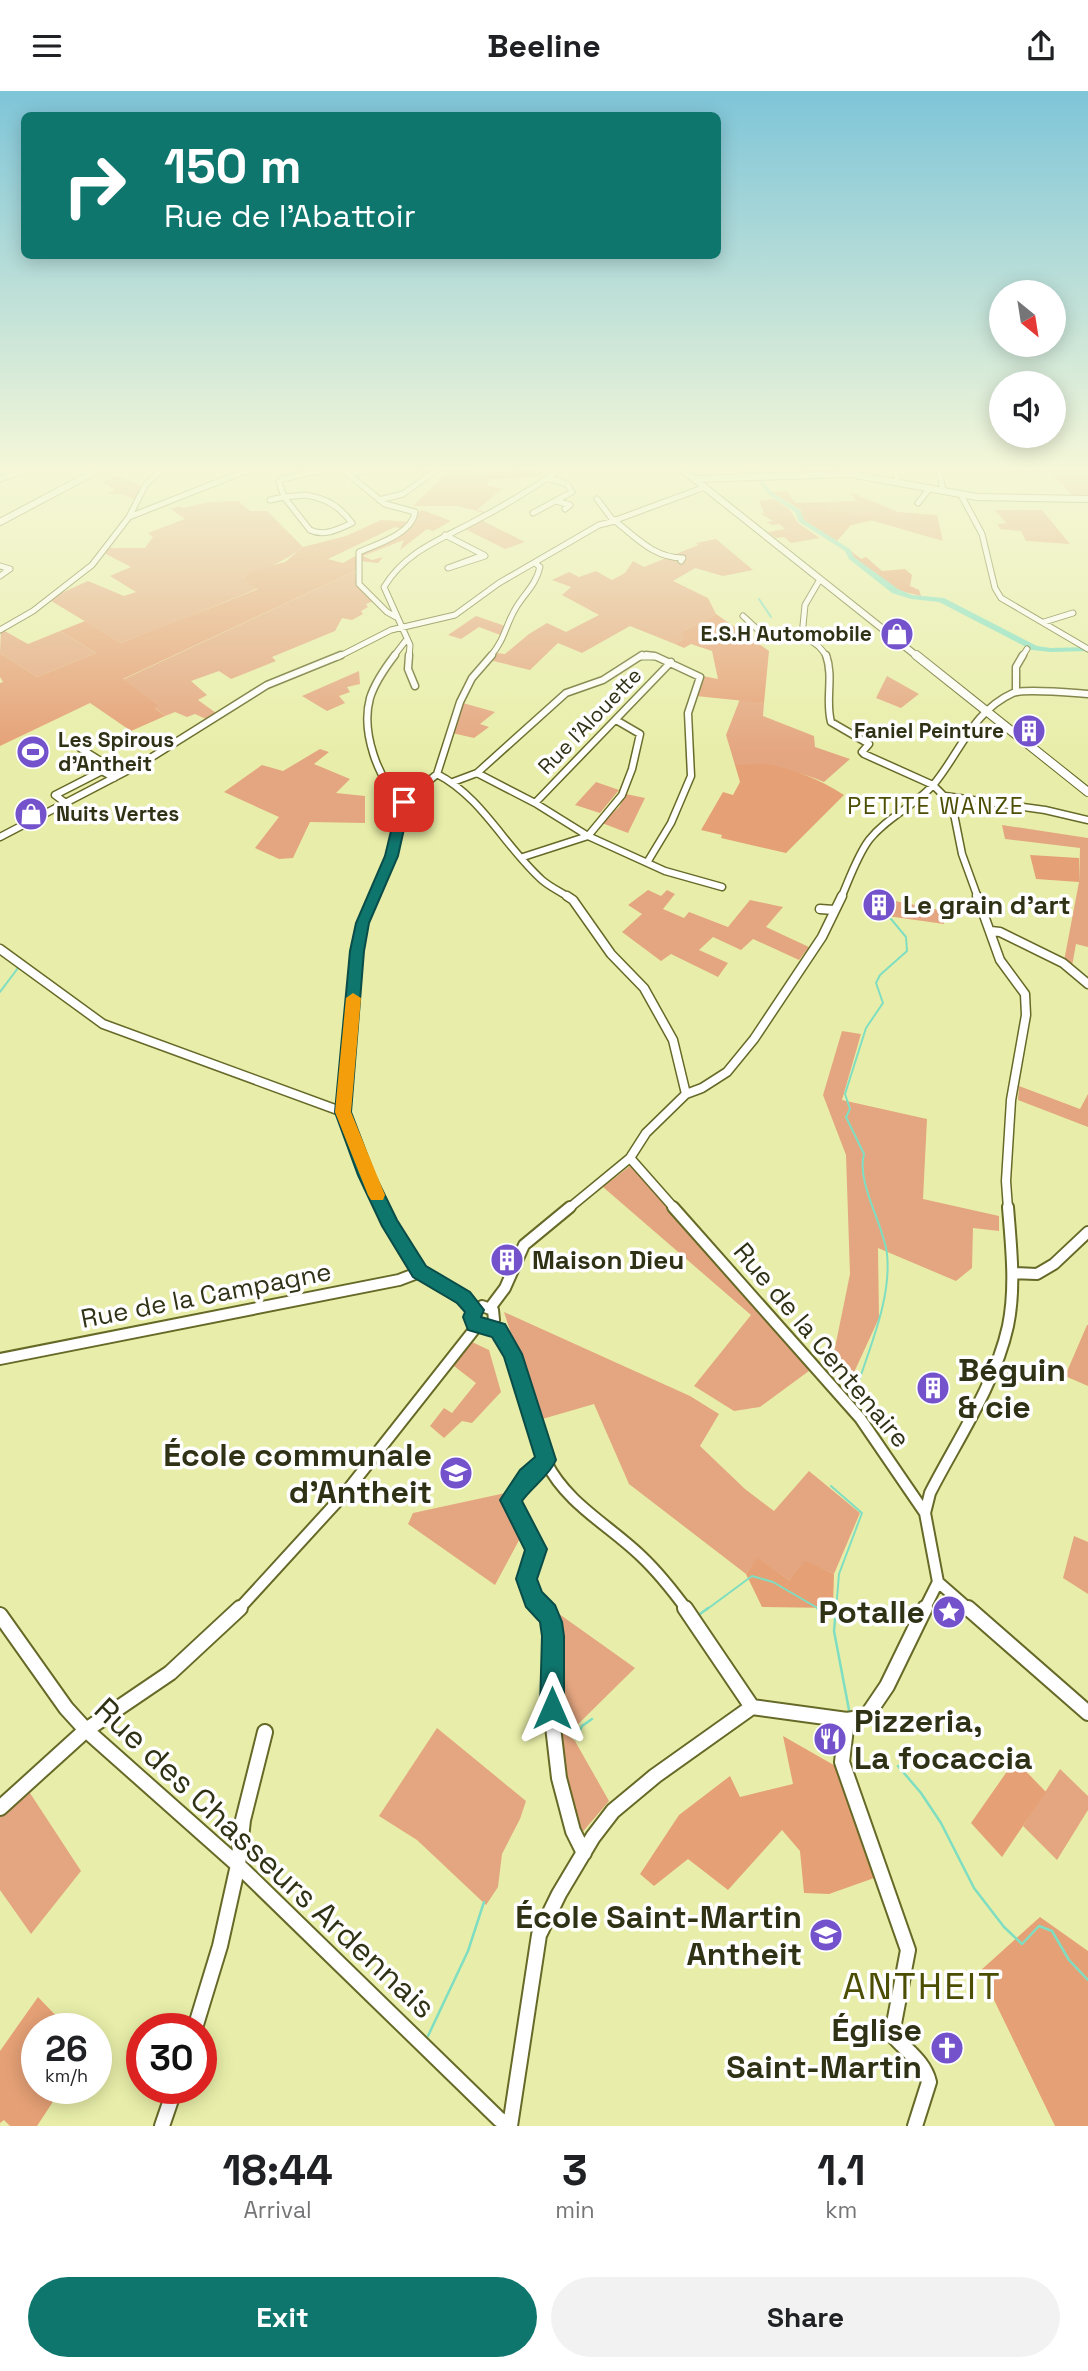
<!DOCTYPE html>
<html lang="en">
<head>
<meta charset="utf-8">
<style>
	body { margin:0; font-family:"Space Grotesk",sans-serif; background:#f2f2f2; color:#202124; height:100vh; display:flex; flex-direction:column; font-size:26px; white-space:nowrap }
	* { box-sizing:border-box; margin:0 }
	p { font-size:23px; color:#757577 }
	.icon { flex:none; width:38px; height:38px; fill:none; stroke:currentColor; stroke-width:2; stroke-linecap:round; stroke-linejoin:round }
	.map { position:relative; height:2035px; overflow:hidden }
	.sheet { display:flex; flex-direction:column; background:#fff; flex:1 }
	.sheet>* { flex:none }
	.banner { position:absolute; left:21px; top:21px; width:700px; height:147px; border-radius:10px; box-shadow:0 4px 18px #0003; background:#0f766e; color:#fff; overflow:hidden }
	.needle { width:46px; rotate:150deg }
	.buttons { position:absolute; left:989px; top:189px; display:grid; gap:14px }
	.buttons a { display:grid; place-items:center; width:77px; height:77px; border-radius:50%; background:#fff; box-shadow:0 4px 18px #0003; font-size:35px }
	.speed { position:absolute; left:21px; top:1922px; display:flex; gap:14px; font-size:35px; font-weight:700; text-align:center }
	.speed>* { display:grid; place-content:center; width:91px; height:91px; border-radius:50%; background:#fff; box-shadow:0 4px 18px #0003; line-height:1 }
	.speed small { font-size:18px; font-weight:400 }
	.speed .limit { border:10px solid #d22; background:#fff; color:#111 }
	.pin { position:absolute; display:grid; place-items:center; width:60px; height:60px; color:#fff; margin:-30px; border-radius:14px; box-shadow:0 4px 10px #0006 }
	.me { position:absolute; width:77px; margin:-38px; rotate:0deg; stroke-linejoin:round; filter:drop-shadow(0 0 5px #0008) }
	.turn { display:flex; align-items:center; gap:24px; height:147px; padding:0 28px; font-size:32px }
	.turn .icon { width:91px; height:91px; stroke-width:2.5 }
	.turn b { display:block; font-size:49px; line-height:60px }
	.eta { display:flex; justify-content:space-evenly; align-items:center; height:119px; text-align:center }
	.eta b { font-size:42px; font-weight:700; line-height:49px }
	.action { display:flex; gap:14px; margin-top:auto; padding:14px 28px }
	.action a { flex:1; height:80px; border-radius:42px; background:#0f766e; color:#fff; font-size:28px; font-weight:700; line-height:80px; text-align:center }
	.action a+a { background:#f2f2f2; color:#202124 }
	header { display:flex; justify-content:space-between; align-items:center; height:91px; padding:0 28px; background:#fff; font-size:32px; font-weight:700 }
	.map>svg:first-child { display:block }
	.green { fill:#e4a680 }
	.forest { fill:#e5a076; fill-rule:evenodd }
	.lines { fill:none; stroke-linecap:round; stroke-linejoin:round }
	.stream-far1 { stroke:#7fdec1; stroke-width:2 }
	.stream { stroke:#7fdec1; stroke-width:2.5 }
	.river { fill:#7fdec1; fill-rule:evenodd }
	.minor-far4-casing { stroke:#666927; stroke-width:7 }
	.minor-far3-casing { stroke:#666927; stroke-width:9 }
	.minor-far2-casing { stroke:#666927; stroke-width:11 }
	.minor-far1-casing { stroke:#666927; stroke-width:14 }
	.minor-casing { stroke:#666927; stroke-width:18 }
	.major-far1-casing { stroke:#666927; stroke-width:8 }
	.major-casing { stroke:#666927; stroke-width:10 }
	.minor-far4 { stroke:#fff; stroke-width:5 }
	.minor-far3 { stroke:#fff; stroke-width:6 }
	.minor-far2 { stroke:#fff; stroke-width:8 }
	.minor-far1 { stroke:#fff; stroke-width:10 }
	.minor { stroke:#fff; stroke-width:14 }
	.major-far1 { stroke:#fff; stroke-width:6 }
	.major { stroke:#fff; stroke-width:8 }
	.route { fill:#0f766e; stroke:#0a4d48; stroke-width:2 }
	.slow { fill:#f59e0b }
	.labels { text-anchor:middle; stroke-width:7; stroke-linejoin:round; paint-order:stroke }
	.far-poi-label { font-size:21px; font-weight:bold; fill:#303216; stroke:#fff; text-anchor:end }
	.far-street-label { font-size:21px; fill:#303216; stroke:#fff }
	.far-neighbourhood-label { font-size:23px; letter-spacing:2px; fill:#4b4e03; stroke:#fff }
	.poi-label { font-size:26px; font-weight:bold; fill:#303216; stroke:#fff; text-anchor:start }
	.street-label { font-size:26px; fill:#303216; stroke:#fff }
	.near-poi-label { font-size:32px; font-weight:bold; fill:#303216; stroke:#fff; text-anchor:end }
	.near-street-label { font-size:32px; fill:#303216; stroke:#fff }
	.near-quarter-label { font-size:37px; letter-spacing:2px; fill:#4b4e03; stroke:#fff }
</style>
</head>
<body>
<header><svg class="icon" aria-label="menu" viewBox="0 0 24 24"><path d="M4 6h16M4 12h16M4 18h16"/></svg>Beeline<svg class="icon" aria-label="share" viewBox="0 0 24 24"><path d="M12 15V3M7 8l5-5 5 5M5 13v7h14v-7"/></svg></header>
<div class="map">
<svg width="1088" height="2035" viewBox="0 0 1088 2035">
	<rect width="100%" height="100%" fill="#e8eea9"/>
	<path class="green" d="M1010 379H1088V406H1074L1052 383 1013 382Z
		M119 385 142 395 135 409 122 403H107L116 399 102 391Z
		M850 401 898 421 937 424 943 450 832 418 826 411 856 410Z
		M774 408 789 418 798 432 820 447 791 452 784 446 776 447 768 441 785 438 779 433 772 434 767 431 773 430 761 423 764 422 759 410Z
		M238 410 250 420H267L303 456C285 471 265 477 243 487L258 497C213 517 167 533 121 552L48 508 88 490 124 505 136 501 110 485 131 476 104 462 106 457H145L153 446 148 442 185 428 171 418 179 415 183 417 209 411Z
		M995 419H1042L1070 453 1026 450 1021 440 1000 438 998 433 1006 432Z
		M479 428 525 451 505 458 463 437Z
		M716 448 753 479 723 485 695 477 673 490 708 507 716 523 683 540V548L675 553 630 535 582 562 558 552 530 579 489 569 496 562 505 563 529 543 547 532 566 541 599 524 562 504 571 496 552 489 569 481 579 486 596 480 612 489 625 482 633 470 644 476 698 454 696 452Z
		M355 480 356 492 374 510 366 513 368 516 361 520 363 523 352 529 342 527 335 540 272 566 276 570 231 588 219 580 191 590 207 604 198 609 216 622 206 628 195 623 187 626 175 621 165 625 122 589Z
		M476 525 508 536 503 545 479 536 461 548 448 544Z
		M1 538 28 553 60 540 96 562 37 586 0 562Z
		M359 580 360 593 347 596 350 601 339 605 345 612 327 620 302 605Z
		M887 585 919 603 901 617 876 607Z
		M740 608 764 612 763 625 814 645 815 656 850 668 824 691C793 679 768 673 735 674L726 644Z
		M463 612 495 621 480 633 489 636 474 647 452 642Z
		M320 658 329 661 314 673 350 688 336 702 365 705V732L310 731 293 767 279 768 255 757 279 726 224 701 262 674 283 680Z
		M596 691 619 699 600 722 575 714Z
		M626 703 645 707 628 742 602 732 619 716Z
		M1002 734 1088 747V856L1076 853 1072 875 1064 870 1079 791 1080 757 1005 748Z
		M648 799 661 805 667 799 675 803 663 818 684 827 689 821 728 836 750 809 783 816 766 836 809 856 799 869 753 848 741 859 713 846 699 859 728 872 718 886 671 863 661 870 622 841 642 823 628 814Z
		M890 809 945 820 944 833 887 825 884 816Z
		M842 940 861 943 842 1009 927 1028 923 1108 999 1125V1140L973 1137 972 1177 956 1190 878 1157 879 1227 851 1288 840 1274 830 1281 850 1183 846 1064 823 1004Z
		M1019 995 1080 1018 1088 1003V1036L1018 1009Z
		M630 1075 749 1202 813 1277 760 1316 734 1320 694 1295 751 1224 603 1096Z
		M504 1221 690 1305 719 1323 700 1355 745 1398 774 1420 809 1380 860 1422 834 1483 805 1471 789 1489 757 1468 746 1483 629 1393 594 1313 539 1329Z
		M1087 1234H1088V1295L1065 1285Z
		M470 1250 489 1259 501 1301 472 1332 462 1330 444 1347 430 1335 444 1317 452 1322 476 1292 450 1272Z
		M510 1401 524 1440 495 1494 408 1433 413 1422Z
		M1074 1445 1088 1451V1503L1063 1487Z
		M548 1515 635 1577 567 1644 575 1650 609 1710 580 1744 562 1685Z
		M437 1637 526 1710 520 1728 502 1763 498 1796 486 1814 417 1749 379 1725Z
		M1060 1678 1088 1705V1719L1057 1769 1023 1735Z
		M28 1699 81 1780 31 1843 0 1799V1724Z"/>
	<path class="forest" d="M420 379H473L470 380C494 383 515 379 540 379L541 384 547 385 491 388 486 394 502 398 477 419 490 422 487 423 458 415H413L446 383 438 379 425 383H416Z
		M787 400 795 412 826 411 832 418 874 429 851 434 837 450 802 430 799 425 801 419 772 401Z
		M422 419 451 430 433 440 427 438 400 459 404 449 363 465 372 469 383 466 378 472 360 470 355 480 123 588 158 615 155 617 165 625 131 640 90 612 0 655V592L3 591 0 586V562L37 586 96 562 60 540 85 530 121 552C167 533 213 517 258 498L243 488 251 480 285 471 303 456 346 445 381 429 412 431 414 421ZM395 436 403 438 343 472 328 468Z
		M851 460 861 468 866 466 882 480 905 478 912 484 910 495 919 499 921 505 896 499 853 467Z
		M716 523 769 560 764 612 696 605 703 585 718 588 712 560 691 553 684 557 675 553 683 548V540Z
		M766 673C794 678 819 688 844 704L786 762 721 747 722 744 701 739 723 701 733 704 740 691 735 674Z
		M1030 764 1079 767V791L1036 788Z
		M757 1467 789 1489 805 1470 834 1483 833 1517 762 1516 746 1483Z
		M783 1645 839 1677 877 1786 829 1803 804 1802 800 1760 782 1739 728 1799 688 1768 654 1795 640 1783 679 1724 730 1685 740 1706 793 1693Z
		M1015 1669 1046 1701 1002 1766 971 1732Z
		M1040 1826 1088 1860V2035H1055L980 1880Z
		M38 1906 64 1933 61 1937H37V1997H62L37 2035H10L4 2029 0 2032V1960Z"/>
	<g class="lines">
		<path class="stream-far1" d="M759 508 771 526
			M890 825 885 812 891 805
			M0 901 18 877
			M854 1306C867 1261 892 1210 887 1163 884 1134 856 1092 864 1063L846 1026 850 1018 845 1003 866 937 883 912 876 892 880 884 907 860 906 846 891 828
			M831 1395 862 1422 839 1483 836 1519
			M706 1519 752 1485 773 1491 821 1519"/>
		<path class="stream" d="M817 1517 831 1523 836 1519
			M836 1517 834 1540 849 1619
			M700 1523 708 1517
			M576 1648 582 1635 592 1628
			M898 1675 921 1702 941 1732 974 1797 1004 1836 1022 1853 1039 1835 1052 1840 1069 1869 1088 1889
			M428 1945 468 1860 484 1811"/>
		<path class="river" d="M748 379H754L773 402 800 419 804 429 850 458 854 466 898 498 912 504 944 507 1037 555 1051 557 1088 556V560L1051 561 1032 559 939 511 911 508 892 502 849 468 845 460 799 431 795 421 769 404Z"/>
		<defs>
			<path id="minor-far4" d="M343 379 385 413 415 421C412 443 377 453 359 461V493L387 521 396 526
				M481 379H484
				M743 379 746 385
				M897 379V391
				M939 379 943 400
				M348 384 367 379
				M0 388 26 379
				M305 404C326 407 339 415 352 432 339 438 324 446 310 439L284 406Z
				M961 404 982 443 995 497 1001 507 1088 558
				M284 406 279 391 282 388 322 379
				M597 408 612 428 616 429 705 396
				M270 409 284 406
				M379 409 403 403 434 381
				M556 410 570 414 565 418
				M918 412 929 398
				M533 422 572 401 567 393 547 387
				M129 426 146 393 162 379
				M615 430C637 447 654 467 683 467L681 470
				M445 444 484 464
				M483 464 448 477 485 465
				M0 475 10 478 0 485
				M743 525 768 548C795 550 809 538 827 566
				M1044 531 1073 522
				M0 539 33 520 92 474 129 426 248 379
				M802 545 805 514 819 490H822
				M338 566 391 539 455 524 499 492 599 434 615 430
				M393 566 407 548
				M409 566 410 554 384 496C406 460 440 449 475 430 504 415 532 398 559 379
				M490 566C506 547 505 534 517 515 526 501 536 493 540 476L535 472
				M639 566H657
				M1022 566 1027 558"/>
			<path id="minor-far3" d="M395 564C385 577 375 591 370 607 361 640 377 690 404 711
				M409 564 408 578 415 595
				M646 564 655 565 700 586 688 622 691 685 671 732 648 770
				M826 564C834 586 825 609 831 631L869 653 862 661 864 663 933 694 952 713 962 763 978 807
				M1016 600V576L1023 564
				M80 657 107 674 102 680
				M477 682 535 712 588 745 665 780 722 796
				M437 683C482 706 505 756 542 789 550 796 561 801 570 807
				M453 691 477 682 566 602 603 589 642 564
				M945 705 1045 719 1088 729
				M535 712 671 571
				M67 713 55 704 102 680 114 687
				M588 745 622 704 632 678 640 643 616 629
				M0 746 144 671 267 594 341 564
				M523 766 588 745
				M373 807 392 765 404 711 437 683 460 611 472 587 492 564
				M841 807C849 789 857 765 869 749 887 726 916 714 934 693 961 660 973 620 1013 602 1024 597 1073 602 1088 603"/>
			<path id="minor-far2" d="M374 805 362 832 357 860 343 1021 383 1118
				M567 805 573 809 611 863 644 897 673 949 686 1003
				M977 805 1000 869 1025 903 1026 924 1011 1009 1006 1090 1008 1118
				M820 818 834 819
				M991 840 1000 841 1063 872 1088 893
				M0 858 103 933 343 1021
				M630 1067 675 1118
				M568 1118 630 1067 646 1042 686 1003 702 997 727 981 754 948 822 846 842 805"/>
			<path id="minor-far1" d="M383 1116C390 1134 407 1169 421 1182 438 1196 459 1202 475 1219
				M673 1116 860 1327 925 1422 938 1491 924 1519
				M1013 1182 1037 1183 1054 1173 1088 1141
				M490 1217 505 1197 524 1154 570 1116
				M475 1219 482 1215 493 1219 494 1229 489 1235
				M489 1235C521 1253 529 1337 546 1371 567 1413 609 1434 641 1465 658 1481 673 1500 687 1519
				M0 1268 399 1189 420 1181
				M925 1422 930 1402C957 1349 995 1294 1008 1235 1016 1196 1011 1155 1008 1116
				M938 1491 970 1519
				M238 1519 346 1401 477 1235
				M544 1519C521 1496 528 1485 536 1458L511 1409 527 1386 546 1369"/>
			<path id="minor" d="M542 1517 547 1522 553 1545 552 1627 559 1687 573 1740 584 1762
				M685 1517 752 1616
				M968 1517 1088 1622
				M0 1524 66 1617 86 1639 238 1774 499 2028 510 2035
				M847 1629 842 1671 908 1859 892 1943C905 1959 924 1970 929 1991L915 2035
				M0 1717 86 1639 170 1582 240 1517
				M195 1937 220 1855 238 1774 243 1729 265 1641
				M162 2035 175 1997
				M510 2035 539 1844 559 1803 593 1746 613 1720 655 1685 752 1616 847 1629 866 1626 887 1595 925 1517"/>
			<path id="major-far1" d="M683 379 918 566
				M694 388 850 383 977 406 1088 408
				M0 431 98 379"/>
			<path id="major" d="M916 564 1088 701"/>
		</defs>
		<use href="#minor-far4" class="minor-far4-casing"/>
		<use href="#minor-far3" class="minor-far3-casing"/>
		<use href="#minor-far2" class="minor-far2-casing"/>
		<use href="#minor-far1" class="minor-far1-casing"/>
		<use href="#minor" class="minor-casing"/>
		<use href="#major-far1" class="major-far1-casing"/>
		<use href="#major" class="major-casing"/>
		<use href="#minor-far4" class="minor-far4"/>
		<use href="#minor-far3" class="minor-far3"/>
		<use href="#minor-far2" class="minor-far2"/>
		<use href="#minor-far1" class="minor-far1"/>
		<use href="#minor" class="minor"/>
		<use href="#major-far1" class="major-far1"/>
		<use href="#major" class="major"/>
	</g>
	<linearGradient id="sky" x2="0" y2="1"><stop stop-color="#7ec5d8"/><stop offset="0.57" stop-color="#f5f7d8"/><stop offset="1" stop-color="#f5f7d8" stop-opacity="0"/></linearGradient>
	<rect width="1088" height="663" fill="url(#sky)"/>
	<path class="route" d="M404 708 410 711 398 765 369 832 364 860 351 1021 375 1084 397 1129 426 1175 470 1201 484 1219 481 1226 505 1233 522 1263 556 1369C550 1384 532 1396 522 1410L547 1458 537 1488 542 1501 555 1514 562 1531 564 1545V1617L560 1625 552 1628 544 1625 540 1617 542 1545 540 1531 526 1516 516 1488 525 1459 500 1409 520 1379 535 1366 504 1266 492 1246 468 1239 463 1226 465 1221 457 1212 413 1186 382 1135 358 1084 335 1021 350 860 356 832 385 765 398 711Z"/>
	<path class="slow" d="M353 902 361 907 351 1021 385 1104 383 1109H371L368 1104 335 1021 346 907Z"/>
	<defs>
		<symbol id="shop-disc" viewBox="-11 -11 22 22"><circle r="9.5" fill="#7452cc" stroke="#fff"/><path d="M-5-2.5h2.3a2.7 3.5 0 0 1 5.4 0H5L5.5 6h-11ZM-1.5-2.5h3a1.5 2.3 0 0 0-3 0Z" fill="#fff"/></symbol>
		<symbol id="building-disc" viewBox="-11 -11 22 22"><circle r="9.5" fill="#7452cc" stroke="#fff"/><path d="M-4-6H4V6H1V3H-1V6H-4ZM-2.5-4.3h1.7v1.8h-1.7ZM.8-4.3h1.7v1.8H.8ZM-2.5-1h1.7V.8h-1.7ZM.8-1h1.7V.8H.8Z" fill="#fff"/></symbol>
		<symbol id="stadium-disc" viewBox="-11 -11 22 22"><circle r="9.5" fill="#7452cc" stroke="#fff"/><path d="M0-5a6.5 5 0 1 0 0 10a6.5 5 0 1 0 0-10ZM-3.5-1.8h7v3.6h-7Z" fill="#fff"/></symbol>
		<symbol id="school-disc" viewBox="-11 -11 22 22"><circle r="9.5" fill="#7452cc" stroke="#fff"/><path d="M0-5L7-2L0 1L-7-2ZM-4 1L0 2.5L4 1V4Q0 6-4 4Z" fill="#fff"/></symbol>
		<symbol id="sight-disc" viewBox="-11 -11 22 22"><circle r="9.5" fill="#7452cc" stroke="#fff"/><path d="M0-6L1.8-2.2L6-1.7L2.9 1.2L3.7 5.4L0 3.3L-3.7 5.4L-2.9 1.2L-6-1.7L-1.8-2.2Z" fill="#fff"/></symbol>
		<symbol id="restaurant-disc" viewBox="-11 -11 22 22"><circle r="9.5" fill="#7452cc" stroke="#fff"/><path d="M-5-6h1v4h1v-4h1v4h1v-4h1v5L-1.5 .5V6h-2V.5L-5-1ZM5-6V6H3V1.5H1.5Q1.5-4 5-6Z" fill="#fff"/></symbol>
		<symbol id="church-disc" viewBox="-11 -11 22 22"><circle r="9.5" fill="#7452cc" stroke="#fff"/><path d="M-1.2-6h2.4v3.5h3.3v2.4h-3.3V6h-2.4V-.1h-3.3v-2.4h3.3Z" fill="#fff"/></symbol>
	</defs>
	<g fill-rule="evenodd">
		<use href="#shop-disc" x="878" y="524" width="38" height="38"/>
		<use href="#building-disc" x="1010" y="621" width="38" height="38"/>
		<use href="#stadium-disc" x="14" y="642" width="38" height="38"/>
		<use href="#shop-disc" x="12" y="704" width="38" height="38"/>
		<use href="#building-disc" x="860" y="795" width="38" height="38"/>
		<use href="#building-disc" x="488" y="1150" width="38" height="38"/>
		<use href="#building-disc" x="914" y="1278" width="38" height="38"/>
		<use href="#school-disc" x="437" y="1363" width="38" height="38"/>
		<use href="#sight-disc" x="930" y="1502" width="38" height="38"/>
		<use href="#restaurant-disc" x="811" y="1629" width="38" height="38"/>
		<use href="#school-disc" x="807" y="1825" width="38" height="38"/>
		<use href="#church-disc" x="928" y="1938" width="38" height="38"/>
	</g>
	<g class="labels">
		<g class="far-poi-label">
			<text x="872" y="550">E.S.H Automobile</text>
			<text x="1004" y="647">Faniel Peinture</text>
			<text x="58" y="656" text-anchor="start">Les Spirous<tspan x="58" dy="24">d'Antheit</tspan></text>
			<text x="56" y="730" text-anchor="start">Nuits Vertes</text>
		</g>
		<g class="far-street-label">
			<text transform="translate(590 630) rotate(-46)" y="7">Rue l'Alouette</text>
		</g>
		<g class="far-neighbourhood-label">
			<text x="936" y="723">PETITE WANZE</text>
		</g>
		<g class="poi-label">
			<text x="903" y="823">Le grain d'art</text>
			<text x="532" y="1178">Maison Dieu</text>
		</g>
		<g class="street-label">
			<text transform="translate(206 1204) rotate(-11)" y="9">Rue de la Campagne</text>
			<text transform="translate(822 1254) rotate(50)" y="9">Rue de la Centenaire</text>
		</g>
		<g class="near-poi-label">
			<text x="958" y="1290" text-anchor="start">Béguin<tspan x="958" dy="37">&amp; cie</tspan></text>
			<text x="432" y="1375">École communale<tspan x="432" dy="37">d'Antheit</tspan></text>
			<text x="925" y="1532">Potalle</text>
			<text x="854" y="1641" text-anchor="start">Pizzeria,<tspan x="854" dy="37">La focaccia</tspan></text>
			<text x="802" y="1837">École Saint-Martin<tspan x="802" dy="37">Antheit</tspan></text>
			<text x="922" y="1950">Église<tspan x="922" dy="37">Saint-Martin</tspan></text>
		</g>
		<g class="near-street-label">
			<text transform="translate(265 1767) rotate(43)" y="11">Rue des Chasseurs Ardennais</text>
		</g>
		<g class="near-quarter-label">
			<text x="922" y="1908">ANTHEIT</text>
		</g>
	</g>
</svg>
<div class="buttons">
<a><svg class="needle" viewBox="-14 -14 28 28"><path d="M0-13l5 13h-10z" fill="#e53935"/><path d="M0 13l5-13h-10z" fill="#757577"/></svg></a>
<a><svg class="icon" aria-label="sound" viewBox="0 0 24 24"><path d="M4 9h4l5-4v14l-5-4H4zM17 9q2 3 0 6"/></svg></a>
</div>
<div class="speed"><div>26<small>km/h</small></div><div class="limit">30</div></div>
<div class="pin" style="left:404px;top:711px;background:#d93025"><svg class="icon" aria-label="arrive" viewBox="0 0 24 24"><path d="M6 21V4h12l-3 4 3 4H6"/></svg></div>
<svg class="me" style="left:552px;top:1617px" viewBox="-20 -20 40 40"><path d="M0-17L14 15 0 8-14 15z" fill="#0f766e" stroke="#fff" stroke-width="4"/></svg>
<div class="banner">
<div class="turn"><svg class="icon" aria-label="right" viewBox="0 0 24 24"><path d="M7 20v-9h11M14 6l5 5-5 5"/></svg><div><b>150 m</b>Rue de l'Abattoir</div></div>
</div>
</div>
<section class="sheet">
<div class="eta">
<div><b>18:44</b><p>Arrival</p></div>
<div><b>3</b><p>min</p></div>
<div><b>1.1</b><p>km</p></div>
</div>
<div class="action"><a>Exit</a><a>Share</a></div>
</section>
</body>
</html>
